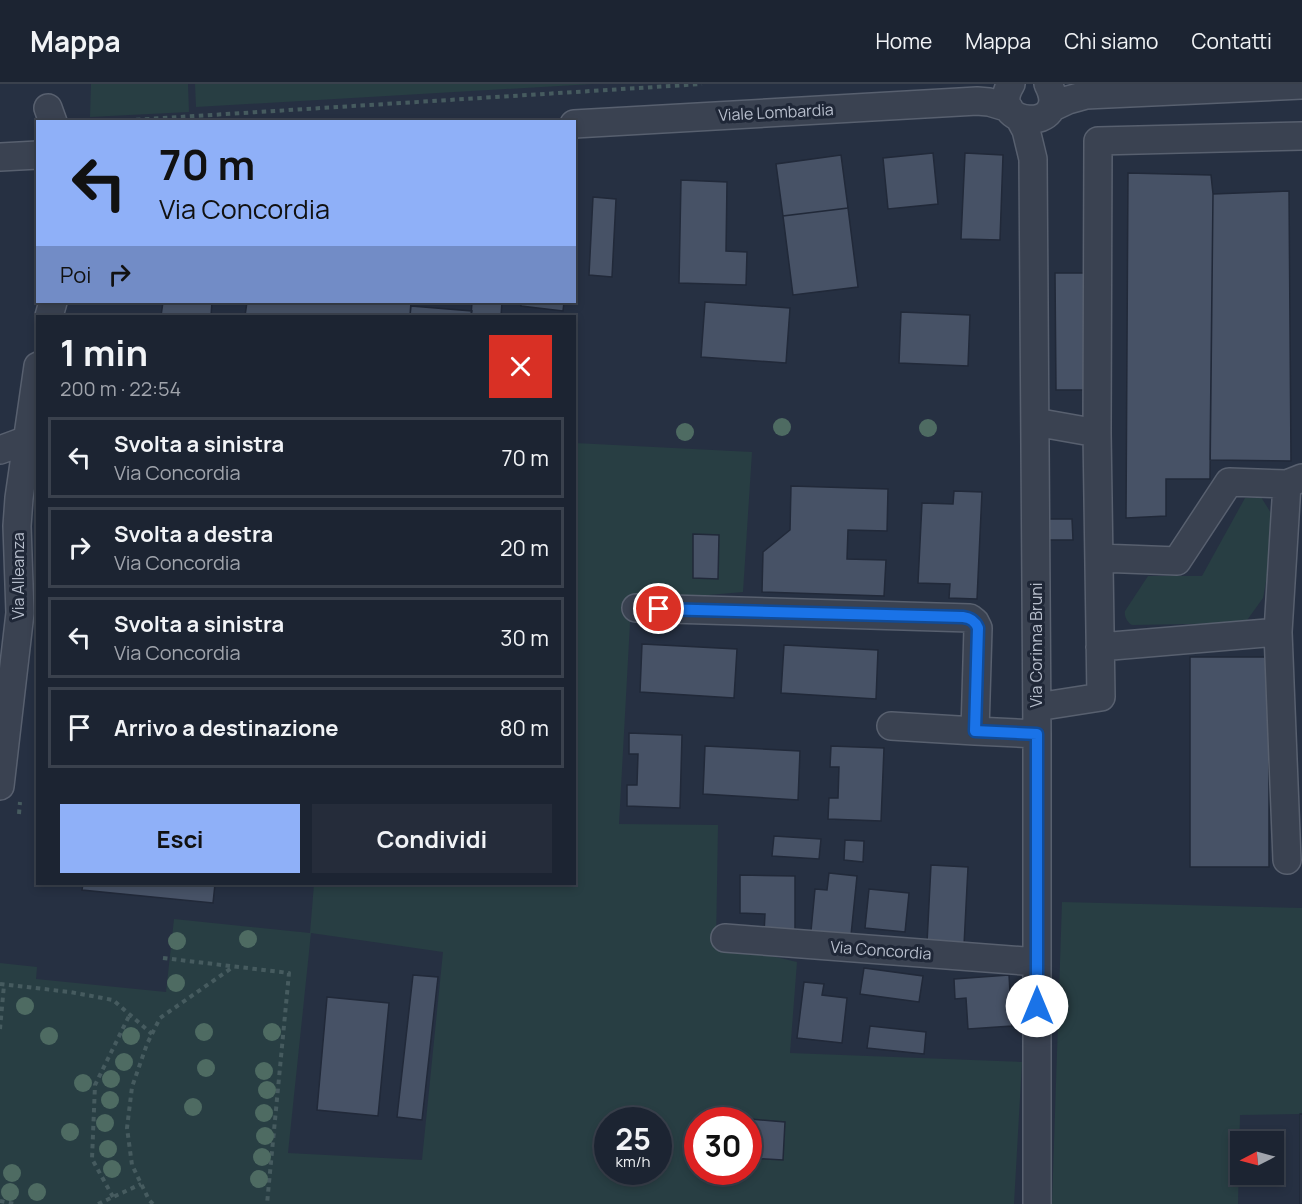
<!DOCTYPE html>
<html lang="it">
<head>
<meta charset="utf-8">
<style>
	body { margin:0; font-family:Manrope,sans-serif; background:#252c3a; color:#f1f3f6; height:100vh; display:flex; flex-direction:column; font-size:22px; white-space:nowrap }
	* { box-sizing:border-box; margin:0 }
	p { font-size:20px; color:#a0a4ac }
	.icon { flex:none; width:33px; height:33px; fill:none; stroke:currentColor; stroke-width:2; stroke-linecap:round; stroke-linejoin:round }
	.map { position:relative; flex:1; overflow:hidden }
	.side { position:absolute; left:36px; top:231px; width:540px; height:570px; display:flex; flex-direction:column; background:#1c2432; border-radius:0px; box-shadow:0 3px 9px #0003,0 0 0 2px #3a414d }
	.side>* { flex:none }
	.hud { position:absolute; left:36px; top:36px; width:540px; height:183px; border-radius:0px; box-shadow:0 3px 9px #0003,0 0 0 2px #3a414d; background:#8fb0f8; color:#111; overflow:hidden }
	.needle { width:39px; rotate:264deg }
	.controls { position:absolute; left:1230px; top:1047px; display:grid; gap:12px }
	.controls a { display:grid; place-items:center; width:54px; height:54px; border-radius:0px; background:#1c2432; box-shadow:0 3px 9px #0003,0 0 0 2px #3a414d; font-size:30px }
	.speed { position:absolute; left:594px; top:1023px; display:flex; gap:12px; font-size:30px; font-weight:700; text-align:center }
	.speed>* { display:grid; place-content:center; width:78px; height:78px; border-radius:50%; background:#1c2432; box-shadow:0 3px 9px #0003,0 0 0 2px #3a414d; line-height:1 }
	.speed small { font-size:15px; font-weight:400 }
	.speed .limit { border:9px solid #d22; background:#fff; color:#111 }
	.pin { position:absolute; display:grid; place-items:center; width:51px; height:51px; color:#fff; margin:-26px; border:3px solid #fff; border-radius:50%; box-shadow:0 2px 6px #0007 }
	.me { position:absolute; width:66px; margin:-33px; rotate:0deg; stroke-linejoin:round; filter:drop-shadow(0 0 4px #0008) }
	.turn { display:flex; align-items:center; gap:21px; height:126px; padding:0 24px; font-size:27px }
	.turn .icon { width:78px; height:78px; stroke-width:2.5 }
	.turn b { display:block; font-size:42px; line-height:51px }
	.then { display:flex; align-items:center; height:57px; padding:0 24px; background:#0003; gap:12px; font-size:22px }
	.round { display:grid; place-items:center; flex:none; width:63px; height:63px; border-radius:0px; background:#252c3a }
	.head { display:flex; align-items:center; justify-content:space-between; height:102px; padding:0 24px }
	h1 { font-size:36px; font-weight:700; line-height:45px }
	.action { display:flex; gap:12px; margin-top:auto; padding:12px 24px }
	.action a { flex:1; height:69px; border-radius:0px; background:#8fb0f8; color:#111; font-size:24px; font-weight:700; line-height:69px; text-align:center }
	.action a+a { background:#252c3a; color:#f1f3f6 }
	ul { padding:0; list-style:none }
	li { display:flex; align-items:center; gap:18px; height:81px; margin:0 12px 9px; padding:0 12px; border:3px solid #3a414d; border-radius:0px }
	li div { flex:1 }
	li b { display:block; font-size:22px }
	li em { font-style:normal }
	header { display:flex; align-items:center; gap:36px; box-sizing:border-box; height:84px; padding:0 30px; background:#1c2432; border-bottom:2px solid #3a414d }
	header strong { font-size:28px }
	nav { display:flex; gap:33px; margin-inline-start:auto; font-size:21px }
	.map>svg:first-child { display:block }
	.green { fill:#283e43; fill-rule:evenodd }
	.building { fill:#475266; stroke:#212939; stroke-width:1.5 }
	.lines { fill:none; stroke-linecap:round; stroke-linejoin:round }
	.minor-casing { stroke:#58606f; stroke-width:30 }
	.path { stroke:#465b5f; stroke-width:4; stroke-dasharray:4.5 4.5; stroke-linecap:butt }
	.minor { stroke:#3a4251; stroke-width:27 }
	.tree { fill:#4e6b62 }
	.route-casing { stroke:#114b97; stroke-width:15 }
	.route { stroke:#1a73e8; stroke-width:10 }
	.labels { text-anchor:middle; stroke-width:6; stroke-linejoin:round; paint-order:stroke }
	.street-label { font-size:16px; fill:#b7becc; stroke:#1f2737 }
</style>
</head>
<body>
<header>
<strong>Mappa</strong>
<nav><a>Home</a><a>Mappa</a><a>Chi siamo</a><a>Contatti</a></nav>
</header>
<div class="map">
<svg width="1302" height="1120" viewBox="0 0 1302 1120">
	<rect width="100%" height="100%" fill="#263042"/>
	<path class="green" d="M91 0H188L189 28 90 33Z
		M195 0H593L196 23Z
		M575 359 752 368 743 508 629 518 630 539 619 740 718 741 716 859 797 878 790 969 1022 978 1014 1120H0V879L37 883 36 895 166 908 174 835 310 849 314 800H574ZM311 849 443 868 422 1076 288 1069ZM608 1036H658V1088H608ZM698 1036H748V1088H698Z
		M1261 413 1274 434 1270 476 1263 514 1245 539 1132 541C1127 538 1124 532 1125 527L1148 492H1202L1245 414Z
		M1062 818 1302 824V1120H1300L1299 1030 1240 1031 1238 1120H1052Z"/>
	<path class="building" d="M933 69 938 120 888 125 883 74Z
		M965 69 1003 71 1000 156 961 155Z
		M841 71 848 124 783 132 776 80Z
		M1128 89 1211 91 1213 110 1210 395H1166V432L1126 434Z
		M681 96 727 98 726 167 747 168 746 201 679 199Z
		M1289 107 1291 377 1210 376 1213 110Z
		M593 113 616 115 612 193 589 191Z
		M848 124 858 203 793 211 783 132Z
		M1055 189H1091L1092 306H1056Z
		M163 218H212L211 232H161Z
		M247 218H411L410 232H245Z
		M472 218H502L501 232H471Z
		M521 218H564L563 227 521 222Z
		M705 218 790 224 786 279 701 273Z
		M411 222 472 227 471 232H410Z
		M901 228 970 231 968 282 899 279Z
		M791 402 888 405 887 447 848 446 847 475 886 476 884 512 762 508 763 468 790 446Z
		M954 407 982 408 977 515 949 514 950 500 918 499 922 419 953 420Z
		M1047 435H1072L1073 456H1048Z
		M693 450 719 451 718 495 693 494Z
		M642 560 737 565 734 614 640 608Z
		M784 561 878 566 876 615 781 609Z
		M1190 573H1269V783H1190Z
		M629 649 682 651 680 724 627 722V701H637L638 670H629Z
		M705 662 800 667 798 716 703 710Z
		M831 662 884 664 881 737 828 735 829 714H838L839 683H830Z
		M774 752 821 755 819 775 772 772Z
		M845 756 864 757 863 778 844 776Z
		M931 781 968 783 964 861 927 859Z
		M829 789 857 792 851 851 811 847 815 805 827 806Z
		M740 791 795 792V849H764L765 830 740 829Z
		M83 800H215L213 819 82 806Z
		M869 805 909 809 905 848 865 844Z
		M864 884 923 892 919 918 860 910Z
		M413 891 438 893 422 1036 397 1033Z
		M1009 891 1012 942 968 945 966 914 955 915 954 895Z
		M804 898 824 900 822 911 847 914 842 959 797 954Z
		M327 913 389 919 378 1032 317 1026Z
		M870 942 926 948 924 970 867 964Z
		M1300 1030H1302V1120H1300Z
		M750 1035 785 1038 783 1076 748 1074Z"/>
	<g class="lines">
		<defs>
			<path id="minor" d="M1011 0C984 44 1074 50 1048 0
				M48 24 53 38
				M1051 24 1068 16 1086 11 1302 1
				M1020 35 1026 46 1033 75 1037 650V1120
				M574 40 977 17 989 18 1009 24
				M0 73 38 71
				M49 232 53 218
				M1035 338 1097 349
				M0 366 27 356
				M1099 474 1177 477 1229 398 1287 400 1302 394
				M636 524 970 534 975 538 978 544 975 647 1037 650
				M1278 548 1287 776
				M1100 563 1278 548 1287 400
				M1037 623 1101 613 1097 349 1098 57 1302 52
				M891 642 975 647
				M0 702 20 529 17 442 19 414 38 282
				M725 854 1037 878"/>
		</defs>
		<use href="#minor" class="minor-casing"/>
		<path class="path" d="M100 38 702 0
			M19 730 20 718
			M163 874 289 889 267 1120
			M0 900 70 908 113 916 152 950
			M0 945 4 901
			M113 1113 92 1075 95 1001 130 930
			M0 1117 15 1120
			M98 1120 141 1100
			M153 1120 149 1116 132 1081 127 1044 132 1003 147 960 160 934 233 883"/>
		<use href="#minor" class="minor"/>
	</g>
	<g class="tree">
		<circle cx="782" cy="343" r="9"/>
		<circle cx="928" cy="344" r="9"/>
		<circle cx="685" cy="348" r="9"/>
		<circle cx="248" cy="855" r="9"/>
		<circle cx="177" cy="857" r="9"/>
		<circle cx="176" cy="899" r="9"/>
		<circle cx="25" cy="922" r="9"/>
		<circle cx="204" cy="948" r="9"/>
		<circle cx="272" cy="948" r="9"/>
		<circle cx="49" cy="952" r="9"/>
		<circle cx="131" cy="952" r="9"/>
		<circle cx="124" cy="978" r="9"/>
		<circle cx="206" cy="984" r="9"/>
		<circle cx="264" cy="987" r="9"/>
		<circle cx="111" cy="995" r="9"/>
		<circle cx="83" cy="999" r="9"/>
		<circle cx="267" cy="1006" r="9"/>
		<circle cx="110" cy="1016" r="9"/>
		<circle cx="193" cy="1023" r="9"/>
		<circle cx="264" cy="1029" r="9"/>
		<circle cx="105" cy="1039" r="9"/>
		<circle cx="70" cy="1048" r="9"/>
		<circle cx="265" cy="1052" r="9"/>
		<circle cx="108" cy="1065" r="9"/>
		<circle cx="262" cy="1073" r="9"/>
		<circle cx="112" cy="1085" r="9"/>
		<circle cx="12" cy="1089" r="9"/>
		<circle cx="259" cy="1095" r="9"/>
		<circle cx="10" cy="1108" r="9"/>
		<circle cx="37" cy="1108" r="9"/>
	</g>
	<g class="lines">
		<defs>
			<path id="route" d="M659 525 963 533C971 534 975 537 978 544L975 647 1037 650V922"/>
		</defs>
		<use href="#route" class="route-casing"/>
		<use href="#route" class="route"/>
	</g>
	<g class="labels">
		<g class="street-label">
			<text transform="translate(776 28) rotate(-3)" y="6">Viale Lombardia</text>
			<text transform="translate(18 492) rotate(-90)" y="6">Via Alleanza</text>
			<text transform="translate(1036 561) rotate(-90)" y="6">Via Corinna Bruni</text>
			<text transform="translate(881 866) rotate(4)" y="6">Via Concordia</text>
		</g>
	</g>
</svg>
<div class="controls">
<a><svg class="needle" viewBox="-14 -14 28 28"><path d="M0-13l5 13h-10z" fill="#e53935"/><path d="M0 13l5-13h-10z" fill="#a0a4ac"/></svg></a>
</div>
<div class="speed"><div>25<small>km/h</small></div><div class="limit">30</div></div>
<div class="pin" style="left:659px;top:525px;background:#d93025"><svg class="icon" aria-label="arrive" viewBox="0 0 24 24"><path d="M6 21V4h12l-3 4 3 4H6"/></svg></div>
<svg class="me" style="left:1037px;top:922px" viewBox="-20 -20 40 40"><circle r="19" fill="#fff"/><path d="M0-13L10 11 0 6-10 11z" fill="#1a73e8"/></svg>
<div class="hud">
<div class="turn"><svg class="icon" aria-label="left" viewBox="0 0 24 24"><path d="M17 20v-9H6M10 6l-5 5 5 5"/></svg><div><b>70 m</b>Via Concordia</div></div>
<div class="then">Poi<svg class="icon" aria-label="right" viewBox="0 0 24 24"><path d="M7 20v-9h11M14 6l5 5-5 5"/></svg></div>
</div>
<section class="side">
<div class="head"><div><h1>1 min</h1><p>200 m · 22:54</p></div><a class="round" style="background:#d93025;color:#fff"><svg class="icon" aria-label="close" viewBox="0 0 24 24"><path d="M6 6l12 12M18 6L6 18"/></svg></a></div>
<ul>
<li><svg class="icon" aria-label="left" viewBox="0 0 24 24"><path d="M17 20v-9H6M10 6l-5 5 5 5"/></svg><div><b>Svolta a sinistra</b><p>Via Concordia</p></div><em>70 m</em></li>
<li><svg class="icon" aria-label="right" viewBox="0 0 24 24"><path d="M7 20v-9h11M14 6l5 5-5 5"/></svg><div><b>Svolta a destra</b><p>Via Concordia</p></div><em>20 m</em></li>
<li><svg class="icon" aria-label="left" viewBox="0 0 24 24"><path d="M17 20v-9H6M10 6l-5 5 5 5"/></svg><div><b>Svolta a sinistra</b><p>Via Concordia</p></div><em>30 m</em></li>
<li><svg class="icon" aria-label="arrive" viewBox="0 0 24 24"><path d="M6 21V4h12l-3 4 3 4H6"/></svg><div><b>Arrivo a destinazione</b></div><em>80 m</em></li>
</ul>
<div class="action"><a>Esci</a><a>Condividi</a></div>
</section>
</div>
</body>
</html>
